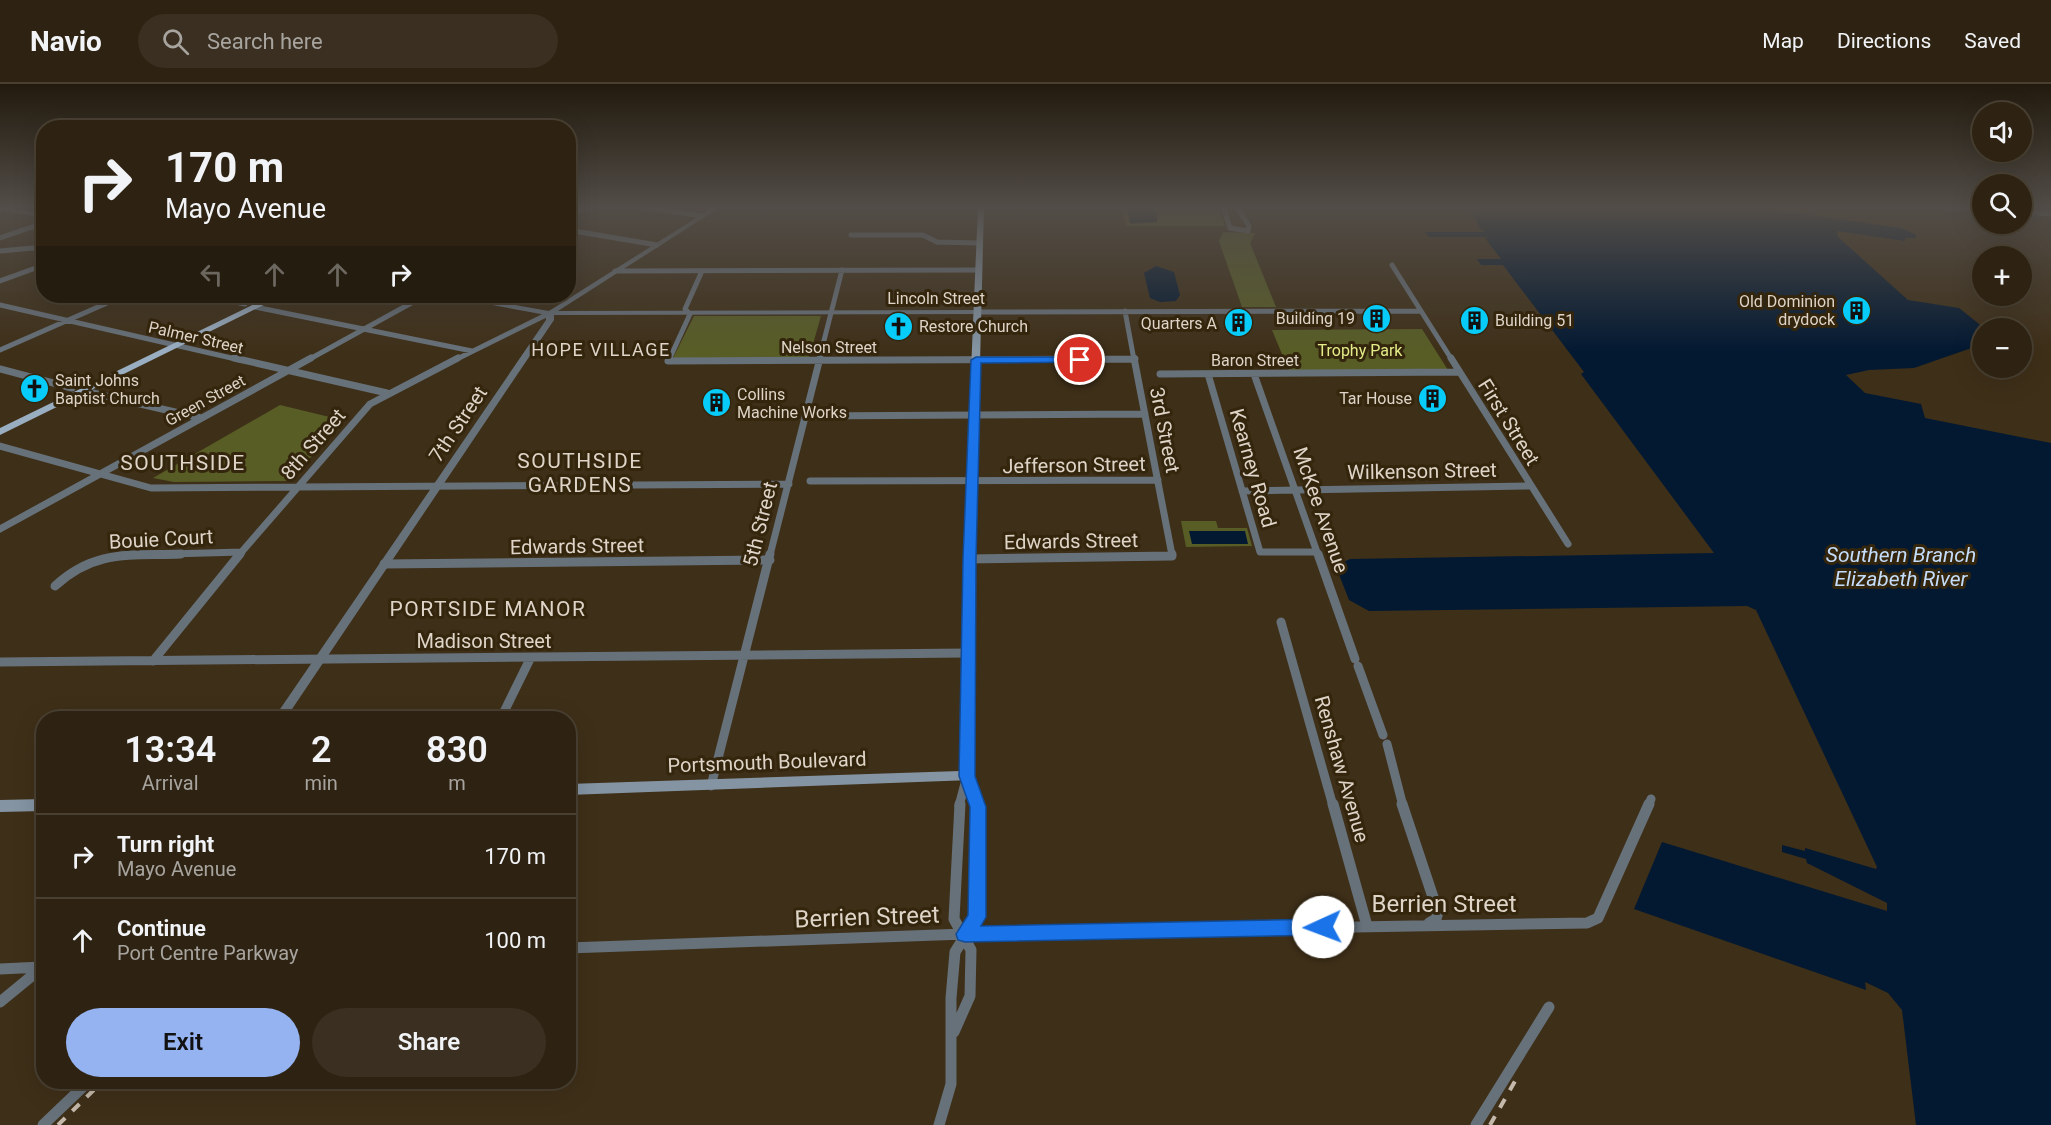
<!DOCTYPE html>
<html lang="en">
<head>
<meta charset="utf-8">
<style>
	body { margin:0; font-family:Roboto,sans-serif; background:#3a2f20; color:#f1f3f6; height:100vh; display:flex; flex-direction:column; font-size:22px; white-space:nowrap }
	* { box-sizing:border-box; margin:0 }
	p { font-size:20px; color:#a7a49f }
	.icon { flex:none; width:33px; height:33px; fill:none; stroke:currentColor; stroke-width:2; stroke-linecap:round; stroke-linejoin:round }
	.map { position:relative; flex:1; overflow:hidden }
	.drawer { position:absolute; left:36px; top:627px; width:540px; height:378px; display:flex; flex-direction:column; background:#2e2312; border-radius:24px; box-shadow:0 6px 24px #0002,0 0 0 2px #494032 }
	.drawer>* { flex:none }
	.top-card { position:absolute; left:36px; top:36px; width:540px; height:183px; border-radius:24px; box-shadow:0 6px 24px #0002,0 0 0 2px #494032; background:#2e2312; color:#f1f3f6; overflow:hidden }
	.tools { position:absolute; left:1972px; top:18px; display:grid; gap:12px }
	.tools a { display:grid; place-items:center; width:60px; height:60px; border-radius:50%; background:#2e2312; box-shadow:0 6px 24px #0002,0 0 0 2px #494032; font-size:30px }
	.pin { position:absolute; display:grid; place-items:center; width:51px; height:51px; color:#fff; margin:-26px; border:3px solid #fff; border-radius:50%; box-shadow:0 2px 6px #0007 }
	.me { position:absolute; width:66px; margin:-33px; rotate:268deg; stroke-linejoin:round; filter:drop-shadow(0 0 4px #0008) }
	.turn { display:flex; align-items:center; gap:21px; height:126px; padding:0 30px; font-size:27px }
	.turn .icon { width:78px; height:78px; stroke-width:2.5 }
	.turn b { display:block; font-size:42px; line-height:51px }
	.lanes { display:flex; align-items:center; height:57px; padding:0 30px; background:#0003; justify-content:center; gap:30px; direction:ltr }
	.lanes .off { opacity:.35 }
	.eta { display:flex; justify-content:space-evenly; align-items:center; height:102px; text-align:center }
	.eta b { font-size:36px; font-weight:600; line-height:42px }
	.cta { display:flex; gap:12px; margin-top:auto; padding:12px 30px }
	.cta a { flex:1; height:69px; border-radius:36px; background:#95b2f1; color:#111; font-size:24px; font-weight:600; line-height:69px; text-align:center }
	.cta a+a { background:#3a2f20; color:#f1f3f6 }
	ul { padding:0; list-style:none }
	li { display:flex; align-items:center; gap:18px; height:84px; padding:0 30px; border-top:2px solid #494032 }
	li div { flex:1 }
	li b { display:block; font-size:22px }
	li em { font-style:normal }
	header { display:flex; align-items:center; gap:36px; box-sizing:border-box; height:84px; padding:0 30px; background:#2e2312; border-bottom:2px solid #494032 }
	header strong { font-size:28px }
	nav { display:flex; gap:33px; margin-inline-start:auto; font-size:21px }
	.search { width:420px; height:54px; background:#3a2f20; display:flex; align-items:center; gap:15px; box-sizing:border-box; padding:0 21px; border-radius:33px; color:#a7a49f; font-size:22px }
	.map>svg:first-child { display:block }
	.green { fill:#585d26; fill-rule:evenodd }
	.water { fill:#031932 }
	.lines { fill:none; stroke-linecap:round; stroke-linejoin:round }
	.minor-far3 { stroke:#67717a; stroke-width:5 }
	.minor-far2 { stroke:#67717a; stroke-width:7 }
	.minor-far1 { stroke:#67717a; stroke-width:9 }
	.minor { stroke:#67717a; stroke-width:11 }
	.tertiary { fill:#67717a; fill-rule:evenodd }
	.secondary { fill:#8494a3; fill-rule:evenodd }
	.primary { fill:#9aaec2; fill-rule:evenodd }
	.rail { stroke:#c4b9aa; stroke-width:4; stroke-dasharray:10 10; stroke-linecap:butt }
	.route { fill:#1a73e8; stroke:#114b97; stroke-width:1.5 }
	.labels { text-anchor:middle; stroke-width:6; stroke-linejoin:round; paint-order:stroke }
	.far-street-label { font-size:16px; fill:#ded4c7; stroke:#34250d }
	.far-poi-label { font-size:16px; fill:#ded4c7; stroke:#34250d; text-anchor:end }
	.far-park-label { font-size:16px; fill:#e3ec88; stroke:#34250d }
	.far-neighbourhood-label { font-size:18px; letter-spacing:1.5px; fill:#ded4c7; stroke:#34250d }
	.street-label { font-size:20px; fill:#ded4c7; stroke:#34250d }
	.neighbourhood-label { font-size:21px; letter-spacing:1.5px; fill:#ded4c7; stroke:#34250d }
	.water-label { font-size:21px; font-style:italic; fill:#c4ddfb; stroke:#34250d }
	.near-street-label { font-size:24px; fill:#ded4c7; stroke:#34250d }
</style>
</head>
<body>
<header>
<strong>Navio</strong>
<div class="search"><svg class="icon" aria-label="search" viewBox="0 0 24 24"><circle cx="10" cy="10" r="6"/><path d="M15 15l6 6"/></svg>Search here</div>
<nav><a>Map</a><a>Directions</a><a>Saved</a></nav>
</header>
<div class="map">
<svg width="2051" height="1041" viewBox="0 0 2051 1041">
	<rect width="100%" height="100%" fill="#3e2f18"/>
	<path class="green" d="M1121 122H1218L1225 142H1126ZM1149 122 1157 129V138L1132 140 1127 123Z
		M1223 148 1255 149 1250 159 1276 223H1242L1219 157Z
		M694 232H821L809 274H673Z
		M1422 245 1448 286 1289 287 1272 246Z
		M280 321 342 336 291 397 174 398 153 394Z
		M1181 437H1216L1218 444H1247L1252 462 1186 463Z"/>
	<path class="water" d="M1145 122 1156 126 1157 138 1130 139 1127 123Z
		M1469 122H1760L1767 125 1901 144 1915 150 1916 154H1905V157L1837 147 1838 153 1908 216 1959 224 1984 244 1983 260 1914 284 1869 286 1846 291 1865 309 1921 320 1925 334 2051 359V1041H1916L1902 926 1888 909 1865 898 1866 906 1634 825 1662 758 1887 827V819L1807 779 1806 775 1782 768V761L1805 767V764L1876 785 1877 783 1756 526 1747 522 1369 527 1349 516 1338 488 1339 480 1350 475 1714 469 1581 290 1584 288 1503 181H1481L1477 175H1501L1485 154 1491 153H1429L1425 148H1486L1481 146Z
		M1156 182 1174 188 1180 211 1176 217 1160 218 1150 214 1144 189Z
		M1189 447H1245L1248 460H1192Z"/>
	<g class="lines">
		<path class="minor-far3" d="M637 122 702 132
			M1223 122 1230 144 1248 147 1249 142 1236 122
			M1945 122 1983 125
			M0 126 11 122
			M2022 128 2051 130
			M568 132 587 122
			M568 146 657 161
			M851 151H923L937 158 979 159
			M0 154 44 139
			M0 167 44 163
			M1392 181 1452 276
			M615 187 979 186
			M0 197 44 181
			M204 212 245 220
			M0 221 240 276
			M255 223 472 267
			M1125 227 1134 276
			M978 228 1420 227
			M0 266 123 212
			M308 276 424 212
			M455 276 550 229
			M669 276 690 230 685 225 702 187
			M819 276 842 186
			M981 276 1135 275"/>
		<path class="minor-far2" d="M234 274 387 309
			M669 274 668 277 1135 275
			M1134 274 1172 471
			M1451 274 1568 460
			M0 285 72 304
			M1160 290 1459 288
			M1208 290 1260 468H1316
			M1254 290 1318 471
			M84 307 201 334
			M806 332 1145 330
			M0 362 151 404 789 400
			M810 397 1158 396
			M1242 407 1530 402
			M0 445 311 274
			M133 471 242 468
			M239 471 370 320 458 274
			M770 471 820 274"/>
		<path class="minor-far1" d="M1318 470 1355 575
			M969 475 1172 472V470
			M384 480 770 476
			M55 502C95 465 130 472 181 470
			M1281 538 1333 722
			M153 577 240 470
			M0 578 967 569
			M1358 582 1383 651
			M501 634 530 575
			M1387 660 1403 722
			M967 692 978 722
			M711 702 770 470
			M959 722 967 692
			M1648 722 1651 715"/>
		<path class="minor" d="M1333 720 1367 842
			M1402 720 1438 828 1436 835 1429 839
			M568 864 965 850 1587 839 1598 834 1649 720
			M0 885 42 883
			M0 918 44 882
			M954 948 970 912 971 866 954 835 960 720
			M43 1041 88 998
			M939 1041 951 1000V914L955 868 977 833V720
			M1476 1041 1549 923"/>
		<path class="tertiary" d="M0 122 44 130V134L0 126Z
			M715 122H722L558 227 978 226 982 228 978 230 554 231V236L286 634H274L546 236V231L454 214 451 212H463L549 227Z"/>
		<path class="secondary" d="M978 122H984L975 475 974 692 972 696 568 711V700L960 687 963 475Z
			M44 715V727L0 728V716Z"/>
		<path class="primary" d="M271 212H282L0 351V344Z"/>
		<path class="rail" d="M58 1041 102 998
			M1490 1041 1518 992"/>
	</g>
	<linearGradient id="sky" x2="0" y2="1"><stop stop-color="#221a0d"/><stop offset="0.46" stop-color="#524d48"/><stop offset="1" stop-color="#524d48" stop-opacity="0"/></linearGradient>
	<rect width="2051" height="268" fill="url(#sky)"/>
	<path class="route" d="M1080 273 1085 276 1084 278 981 279 976 475 975 692 986 723V833L981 842 1323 835 1329 837 1332 843 1329 848 1323 851 965 858 958 856 956 850 968 831 970 723 959 692 963 475 971 276 976 273Z"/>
	<defs>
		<symbol id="building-disc" viewBox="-11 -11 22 22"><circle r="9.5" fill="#07cbf9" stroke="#34250d"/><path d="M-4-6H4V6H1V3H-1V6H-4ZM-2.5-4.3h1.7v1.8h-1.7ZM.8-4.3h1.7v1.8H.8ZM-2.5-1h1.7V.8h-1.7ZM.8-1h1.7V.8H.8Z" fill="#111"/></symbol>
		<symbol id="church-disc" viewBox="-11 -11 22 22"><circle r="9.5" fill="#07cbf9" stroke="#34250d"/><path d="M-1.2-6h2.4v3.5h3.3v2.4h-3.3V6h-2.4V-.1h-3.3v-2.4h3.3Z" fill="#111"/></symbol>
	</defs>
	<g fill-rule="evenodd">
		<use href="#building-disc" x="1840" y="210" width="33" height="33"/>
		<use href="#building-disc" x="1360" y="218" width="33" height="33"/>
		<use href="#building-disc" x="1458" y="220" width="33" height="33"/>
		<use href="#building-disc" x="1222" y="222" width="33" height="33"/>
		<use href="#church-disc" x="882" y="226" width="33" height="33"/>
		<use href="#church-disc" x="18" y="288" width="33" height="33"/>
		<use href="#building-disc" x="1416" y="298" width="33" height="33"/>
		<use href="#building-disc" x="700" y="302" width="33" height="33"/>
	</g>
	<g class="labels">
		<g class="far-street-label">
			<text x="936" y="220">Lincoln Street</text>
			<text transform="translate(196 253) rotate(13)" y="6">Palmer Street</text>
			<text x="829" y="269">Nelson Street</text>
			<text x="1255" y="282">Baron Street</text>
			<text transform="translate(205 316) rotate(-29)" y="6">Green Street</text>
		</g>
		<g class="far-poi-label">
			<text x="1835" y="223">Old Dominion<tspan x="1835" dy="18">drydock</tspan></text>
			<text x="1355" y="240">Building 19</text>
			<text x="1495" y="242" text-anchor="start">Building 51</text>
			<text x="1217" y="245">Quarters A</text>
			<text x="919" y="248" text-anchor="start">Restore Church</text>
			<text x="55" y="302" text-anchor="start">Saint Johns<tspan x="55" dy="18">Baptist Church</tspan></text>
			<text x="737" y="316" text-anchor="start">Collins<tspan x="737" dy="18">Machine Works</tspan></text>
			<text x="1412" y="320">Tar House</text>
		</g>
		<g class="far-park-label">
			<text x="1360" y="272">Trophy Park</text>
		</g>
		<g class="far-neighbourhood-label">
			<text x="601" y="272">HOPE VILLAGE</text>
		</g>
		<g class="street-label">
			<text transform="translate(1509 338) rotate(58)" y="7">First Street</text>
			<text transform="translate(458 340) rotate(-56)" y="7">7th Street</text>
			<text transform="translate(1165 346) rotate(79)" y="7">3rd Street</text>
			<text transform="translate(313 360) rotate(-49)" y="7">8th Street</text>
			<text transform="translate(1074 381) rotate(-1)" y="7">Jefferson Street</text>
			<text transform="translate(1253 384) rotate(74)" y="7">Kearney Road</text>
			<text transform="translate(1422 387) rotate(-1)" y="7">Wilkenson Street</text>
			<text transform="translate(1321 426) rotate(71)" y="7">McKee Avenue</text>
			<text transform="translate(760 440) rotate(-76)" y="7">5th Street</text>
			<text transform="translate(161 455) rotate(-3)" y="7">Bouie Court</text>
			<text transform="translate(1071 457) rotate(-1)" y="7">Edwards Street</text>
			<text transform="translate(577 462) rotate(-1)" y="7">Edwards Street</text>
			<text x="484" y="564">Madison Street</text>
			<text transform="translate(767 678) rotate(-2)" y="7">Portsmouth Boulevard</text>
			<text transform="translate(1342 685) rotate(74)" y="7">Renshaw Avenue</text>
		</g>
		<g class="neighbourhood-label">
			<text x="580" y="384">SOUTHSIDE<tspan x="580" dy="24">GARDENS</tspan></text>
			<text x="183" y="386">SOUTHSIDE</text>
			<text x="488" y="532">PORTSIDE MANOR</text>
		</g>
		<g class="water-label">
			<text x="1901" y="478">Southern Branch<tspan x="1901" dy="24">Elizabeth River</tspan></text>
		</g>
		<g class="near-street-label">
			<text x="1444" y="828">Berrien Street</text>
			<text transform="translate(867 833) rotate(-2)" y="8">Berrien Street</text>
		</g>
	</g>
</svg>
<div class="tools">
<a><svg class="icon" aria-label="sound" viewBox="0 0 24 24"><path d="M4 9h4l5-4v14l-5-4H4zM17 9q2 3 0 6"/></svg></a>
<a><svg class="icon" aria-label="search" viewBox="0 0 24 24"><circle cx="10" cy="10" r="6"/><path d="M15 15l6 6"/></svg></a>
<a>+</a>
<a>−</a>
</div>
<div class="pin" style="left:1080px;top:276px;background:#d93025"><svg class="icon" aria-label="arrive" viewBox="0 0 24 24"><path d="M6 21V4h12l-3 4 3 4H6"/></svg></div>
<svg class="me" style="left:1323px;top:843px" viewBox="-20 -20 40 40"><circle r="19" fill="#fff"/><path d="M0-13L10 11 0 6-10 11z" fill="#1a73e8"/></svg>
<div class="top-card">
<div class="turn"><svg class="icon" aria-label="right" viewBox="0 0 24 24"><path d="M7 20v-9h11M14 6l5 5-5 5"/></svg><div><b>170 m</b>Mayo Avenue</div></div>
<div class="lanes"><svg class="icon off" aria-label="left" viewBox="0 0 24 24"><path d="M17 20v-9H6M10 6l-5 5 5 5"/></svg><svg class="icon off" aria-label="ahead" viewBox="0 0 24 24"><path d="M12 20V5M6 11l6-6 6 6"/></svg><svg class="icon off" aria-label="ahead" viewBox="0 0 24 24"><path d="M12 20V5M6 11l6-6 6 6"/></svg><svg class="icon" aria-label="right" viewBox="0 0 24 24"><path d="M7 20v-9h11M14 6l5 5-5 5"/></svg></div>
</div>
<section class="drawer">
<div class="eta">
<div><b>13:34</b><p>Arrival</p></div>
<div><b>2</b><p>min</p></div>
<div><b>830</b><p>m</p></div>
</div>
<ul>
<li><svg class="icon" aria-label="right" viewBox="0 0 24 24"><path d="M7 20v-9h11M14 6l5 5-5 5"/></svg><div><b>Turn right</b><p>Mayo Avenue</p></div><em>170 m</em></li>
<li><svg class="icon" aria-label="ahead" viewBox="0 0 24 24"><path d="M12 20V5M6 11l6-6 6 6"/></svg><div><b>Continue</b><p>Port Centre Parkway</p></div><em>100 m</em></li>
</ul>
<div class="cta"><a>Exit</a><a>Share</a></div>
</section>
</div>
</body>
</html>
